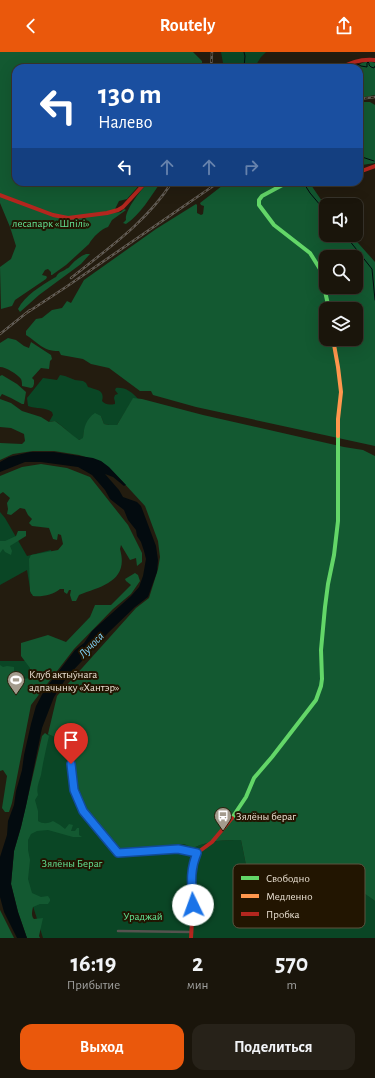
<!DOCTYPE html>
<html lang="ru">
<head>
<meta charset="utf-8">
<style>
	body { margin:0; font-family:"Alegreya Sans",sans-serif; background:#272219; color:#f1f3f6; height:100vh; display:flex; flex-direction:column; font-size:15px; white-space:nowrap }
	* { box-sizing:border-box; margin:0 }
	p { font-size:13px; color:#9f9f9d }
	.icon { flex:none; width:22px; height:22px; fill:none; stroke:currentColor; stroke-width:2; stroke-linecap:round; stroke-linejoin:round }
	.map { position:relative; height:886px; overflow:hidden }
	.details { display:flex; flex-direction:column; background:#1a150b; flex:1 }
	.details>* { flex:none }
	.guide { position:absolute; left:12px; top:12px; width:351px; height:122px; border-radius:12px; box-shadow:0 4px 16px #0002,0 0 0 1px #38342c; background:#1a4fa0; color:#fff; overflow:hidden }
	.fabs { position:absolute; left:319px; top:146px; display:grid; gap:8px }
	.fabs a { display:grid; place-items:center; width:44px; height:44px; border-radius:8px; background:#1a150b; box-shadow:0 4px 16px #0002,0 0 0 1px #38342c; font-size:20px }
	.pin { position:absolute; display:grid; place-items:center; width:34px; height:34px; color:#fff; margin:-41px -17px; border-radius:50% 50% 50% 0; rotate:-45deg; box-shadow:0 0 4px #0007 }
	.pin .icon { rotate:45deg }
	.me { position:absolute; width:44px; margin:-22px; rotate:357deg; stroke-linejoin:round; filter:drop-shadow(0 0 3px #0008) }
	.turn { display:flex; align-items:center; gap:14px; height:84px; padding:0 20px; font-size:18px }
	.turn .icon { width:52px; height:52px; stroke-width:2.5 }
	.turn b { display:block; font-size:28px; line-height:34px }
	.lanes { display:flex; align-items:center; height:38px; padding:0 20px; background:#0003; justify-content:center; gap:20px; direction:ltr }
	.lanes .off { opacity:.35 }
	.eta { display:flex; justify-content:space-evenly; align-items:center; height:68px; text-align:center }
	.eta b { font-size:24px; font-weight:700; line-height:28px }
	.action { display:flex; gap:8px; margin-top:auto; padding:8px 20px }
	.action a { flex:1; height:46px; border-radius:12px; background:#ea580c; color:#fff; font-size:16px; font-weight:700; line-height:46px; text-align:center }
	.action a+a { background:#272219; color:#f1f3f6 }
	header { display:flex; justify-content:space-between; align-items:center; height:52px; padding:0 20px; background:#ea580c; color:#fff; font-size:18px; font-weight:700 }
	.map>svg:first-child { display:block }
	.green { fill:#0a4625 }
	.forest { fill:#135931; fill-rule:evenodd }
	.water { fill:#030b0f }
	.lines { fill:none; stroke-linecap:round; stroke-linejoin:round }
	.stream { stroke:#030b0f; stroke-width:1 }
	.street { stroke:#56524f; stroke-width:2.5 }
	.fast { stroke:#63d668; stroke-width:4 }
	.slow { stroke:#ff974d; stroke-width:4 }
	.jam { stroke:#b3261e; stroke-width:4 }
	.rail-casing { stroke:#615c55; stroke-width:2.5 }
	.rail { stroke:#221501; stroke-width:1; stroke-dasharray:3; stroke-linecap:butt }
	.route-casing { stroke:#114b97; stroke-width:10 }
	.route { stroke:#1a73e8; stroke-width:7 }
	.labels { text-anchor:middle; stroke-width:4; stroke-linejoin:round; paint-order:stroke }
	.park-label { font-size:11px; fill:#62e192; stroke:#221501 }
	.poi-label { font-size:11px; fill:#e8dfd1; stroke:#221501; text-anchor:start }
	.water-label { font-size:12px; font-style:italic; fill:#82d5fa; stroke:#221501 }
	.key { fill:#221501; stroke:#5d523f; stroke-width:1 }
	.key-label { font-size:11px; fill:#e8dfd1 }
</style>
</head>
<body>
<header><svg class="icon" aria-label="back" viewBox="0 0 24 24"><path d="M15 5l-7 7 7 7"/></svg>Routely<svg class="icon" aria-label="share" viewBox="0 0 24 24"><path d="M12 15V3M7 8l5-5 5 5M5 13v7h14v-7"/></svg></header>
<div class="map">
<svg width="375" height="886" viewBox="0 0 375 886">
	<rect width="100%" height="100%" fill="#231c0f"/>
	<path class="green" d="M221 0H266L261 5 254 16H222L223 11Z
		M60 323 65 324 75 328 83 329 86 331 88 335C97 338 105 338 102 349 106 353 109 353 115 352V350L114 346 115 343 118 342 115 338 116 336C125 335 132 340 138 347H133L117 373H109L104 372 101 364 84 379 83 387 78 388C70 382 64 375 55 369L49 370 53 363 52 360C46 355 36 357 28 354L27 346 43 326 57 328Z
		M0 460 5 466 27 504 51 498 57 536 31 542 27 518 0 533Z
		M0 609H35L46 619 0 671Z
		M48 682 70 691 78 735 177 793 184 792 193 796C211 788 222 788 241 788L248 823 251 825V835L271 850 298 867 355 834 375 849V886H43L26 832 27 786 44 687Z"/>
	<path class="forest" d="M0 0H193L202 9V16H16V130H142L127 147 119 149 113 161 121 160 124 157 126 158 112 168 108 175C101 177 93 185 89 192L66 213 52 223H51V220L48 217 45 218 42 223 46 224 47 225 46 227 15 248 12 254 1 257 0 215 11 207 16 194 10 175 0 151Z
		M369 9 375 11V43L359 46V16H354L362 11Z
		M361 50H370L375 53V111L362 113 359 112V51Z
		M149 130H157V131L161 130C150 145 141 162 126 172L123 171 126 168C124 159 142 136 149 130Z
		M227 130H309L326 155V183H351L375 210V394L196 355 153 343 151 339H140L109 316 91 312 83 307 61 303 59 299C42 299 39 291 26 283V279L36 267 42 266 52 258 62 256 67 249 71 251 84 228 156 177 196 152 197 153V161L201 163 203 162 204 154 201 153 200 151ZM326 205H356V235H326ZM326 257H356V287H326Z
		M86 202H90L81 212 39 243 20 260 18 257C25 243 41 234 54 226 57 225 56 224 58 222 61 219 64 219 66 217 69 216 69 215 71 213 75 208 81 204 86 202Z
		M8 286 16 288 24 294 29 296 31 290 51 303 52 307 50 309 49 317 41 316 32 326 34 328V332L33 335 31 336 22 334C22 332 22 329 21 327 17 322 6 315 0 315V291Z
		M2 323 17 332 26 340 24 352H22L11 346 2 342 0 345V324Z
		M133 346 142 347 203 363 344 395 363 398 375 404V849L354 834 298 867 271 850 251 835V825L248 823 241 788C222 788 211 788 193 796L184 792 122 799 106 783 88 760 78 735 70 692 48 682 57 644 136 556 149 546 158 517 160 505 158 489 145 454 122 429 102 410 79 403 54 399H33L13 402 0 408V391L22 392 25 389 24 382 11 376 0 375V347L11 351 22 359 41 365 49 370 55 369C64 375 70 382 79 388L83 386C84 375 86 367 95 361L101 364 104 372 109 373H117Z
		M41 412 67 416 90 425 128 473 142 501V510L137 514 136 506 130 508 121 493 120 497C129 529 103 534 79 543L76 549H72L70 543 71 538H69L67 542 64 540V537H60C53 543 42 545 33 544L30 539 29 507 31 503 58 498 63 492 61 483 58 482 57 488 53 487 49 476 32 474 29 471 32 467 28 463 25 457 20 456 11 463 7 462 8 457 7 451 10 446 3 440 0 442V424L22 415Z
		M18 479H26V484L10 494 12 499 11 503 5 500 3 497 0 501V489H5L16 484Z
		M135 521 138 523 140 529 131 542 113 557 74 597 31 653 12 751 9 760H5L2 756 7 724 3 718 0 719V613L3 615 7 614 14 615V620L9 623 10 630 29 626 30 616 21 604V591L48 583 66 590 90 565 95 553H111L131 533 126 529 125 527Z
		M45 681 49 684C46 697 43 710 41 723 39 730 36 736 38 743L35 748 38 759V769C43 772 47 772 53 769L60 773 65 777 69 772 73 773 71 779H75L77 776H79V783L82 785H73L48 778 37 779 31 782 28 788V798L30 808 28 827 32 841 41 845 48 844 50 847V849L48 852H40L33 855C32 859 31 864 34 867L43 866 39 884 40 886H27L18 860 11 832 14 799 21 775 42 684Z
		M0 858 14 886H0Z"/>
	<path class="water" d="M30 400H54L93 406 101 409 109 415 126 433 124 434 113 425 105 422 119 438 123 445 137 450 141 454 156 494 158 508 157 520 148 545 135 555 109 580 67 625 54 645 42 676 26 754 21 775 14 799 11 832 18 860 27 886H17L4 860 0 845V805L7 783 8 769 14 753 16 739 22 718 24 703 31 672 36 654 45 637 75 598 84 591 92 579 131 544 139 535 143 524 146 507 144 499 141 490 137 484 136 478 128 468 124 458 110 447 105 438 92 423 78 415 41 410H25L0 420V410L9 405Z"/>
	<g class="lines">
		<path class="stream" d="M244 16 245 4 244 0
			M354 16V13L356 11 361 14 367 15V11L368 10 369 11V13L371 15 374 16 375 14
			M359 104 374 109
			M303 130 310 141 326 160
			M345 183 372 217 375 248"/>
		<path class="street" d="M118 879 192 880"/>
		<path class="fast" d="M288 130 262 144 259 148V153L274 173 310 201 320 217 329 257
			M232 766 246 745 254 726 272 705 316 648 321 634 322 627 321 598 325 555 328 532 334 503 338 469V384"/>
		<path class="slow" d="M333 287 338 315 341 340 338 367V384
			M71 712 74 738 83 759 118 801 178 797 197 801"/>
		<path class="jam" d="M342 16C352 9 363 7 375 8
			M359 120 375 114
			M0 143 53 163 68 166 107 161 118 158 123 155 146 130
			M191 886 193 853 191 820 193 810 197 801 212 790 232 766"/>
		<defs>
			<path id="rail" d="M211 16 212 0
				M359 47 375 45
				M71 226C107 197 147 170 172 130
				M25 262 66 235 219 130
				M0 282 30 258"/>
		</defs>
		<use href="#rail" class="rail-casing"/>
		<use href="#rail" class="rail"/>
	</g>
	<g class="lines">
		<defs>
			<path id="route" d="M71 712 74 738 83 759 118 801 178 797 197 801C189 820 192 834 193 853"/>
		</defs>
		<use href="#route" class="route-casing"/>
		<use href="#route" class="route"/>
	</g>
	<defs>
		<symbol id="stadium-pin" viewBox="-11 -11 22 30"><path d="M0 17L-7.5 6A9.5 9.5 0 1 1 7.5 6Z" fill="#a39b8d" stroke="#221501"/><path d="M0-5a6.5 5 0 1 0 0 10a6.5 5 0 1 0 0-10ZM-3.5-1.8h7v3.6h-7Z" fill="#fff"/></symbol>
		<symbol id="bus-pin" viewBox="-11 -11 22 30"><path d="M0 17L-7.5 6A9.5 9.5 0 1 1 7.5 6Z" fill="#a39b8d" stroke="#221501"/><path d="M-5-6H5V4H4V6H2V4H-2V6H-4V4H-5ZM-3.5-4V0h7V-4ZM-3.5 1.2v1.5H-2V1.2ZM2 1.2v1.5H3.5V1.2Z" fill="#fff"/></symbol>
	</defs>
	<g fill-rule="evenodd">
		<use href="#stadium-pin" x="6" y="618" width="20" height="27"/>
		<use href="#bus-pin" x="213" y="754" width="20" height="27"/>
	</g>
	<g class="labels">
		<g class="park-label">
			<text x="51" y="175">лесапарк «Шпілі»</text>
			<text x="72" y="815">Зялёны Бераг</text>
			<text x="143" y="868">Ураджай</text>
		</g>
		<g class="poi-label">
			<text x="29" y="626">Клуб актыўнага<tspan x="29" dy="13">адпачынку «Хантэр»</tspan></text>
			<text x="236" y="768">Зялёны бераг</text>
		</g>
		<g class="water-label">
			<text transform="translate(91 593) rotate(-46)" y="4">Лучоса</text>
		</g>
	</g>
	<rect x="233" y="812" width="132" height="64" rx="6" class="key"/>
	<rect x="241" y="824" width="18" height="4" fill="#63d668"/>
	<rect x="241" y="842" width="18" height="4" fill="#ff974d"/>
	<rect x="241" y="860" width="18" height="4" fill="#b3261e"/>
	<g class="key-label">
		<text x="266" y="830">Свободно</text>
		<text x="266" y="848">Медленно</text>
		<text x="266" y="866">Пробка</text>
	</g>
</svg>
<div class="fabs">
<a><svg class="icon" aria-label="sound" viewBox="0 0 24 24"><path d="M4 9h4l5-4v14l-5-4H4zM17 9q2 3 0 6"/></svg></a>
<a><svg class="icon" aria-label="search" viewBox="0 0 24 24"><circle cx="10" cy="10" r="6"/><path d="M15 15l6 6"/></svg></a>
<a><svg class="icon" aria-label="layers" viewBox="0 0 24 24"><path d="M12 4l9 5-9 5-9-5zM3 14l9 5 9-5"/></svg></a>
</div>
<div class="pin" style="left:71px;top:712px;background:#d93025"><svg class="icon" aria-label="arrive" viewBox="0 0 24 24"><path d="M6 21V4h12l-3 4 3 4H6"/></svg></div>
<svg class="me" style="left:193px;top:853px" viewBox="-20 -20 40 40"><circle r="19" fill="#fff"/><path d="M0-13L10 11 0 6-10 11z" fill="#1a73e8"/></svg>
<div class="guide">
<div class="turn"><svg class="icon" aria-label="left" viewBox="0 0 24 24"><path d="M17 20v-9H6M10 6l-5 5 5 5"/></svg><div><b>130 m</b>Налево</div></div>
<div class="lanes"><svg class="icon" aria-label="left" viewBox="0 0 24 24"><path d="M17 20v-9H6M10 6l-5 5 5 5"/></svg><svg class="icon off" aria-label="ahead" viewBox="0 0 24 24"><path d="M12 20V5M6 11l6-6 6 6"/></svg><svg class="icon off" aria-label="ahead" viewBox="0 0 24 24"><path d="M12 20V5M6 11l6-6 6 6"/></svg><svg class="icon off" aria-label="right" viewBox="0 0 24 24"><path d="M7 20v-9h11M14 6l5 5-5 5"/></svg></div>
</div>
</div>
<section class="details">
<div class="eta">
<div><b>16:19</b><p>Прибытие</p></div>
<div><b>2</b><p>мин</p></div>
<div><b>570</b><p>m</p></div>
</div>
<div class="action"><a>Выход</a><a>Поделиться</a></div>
</section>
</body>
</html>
